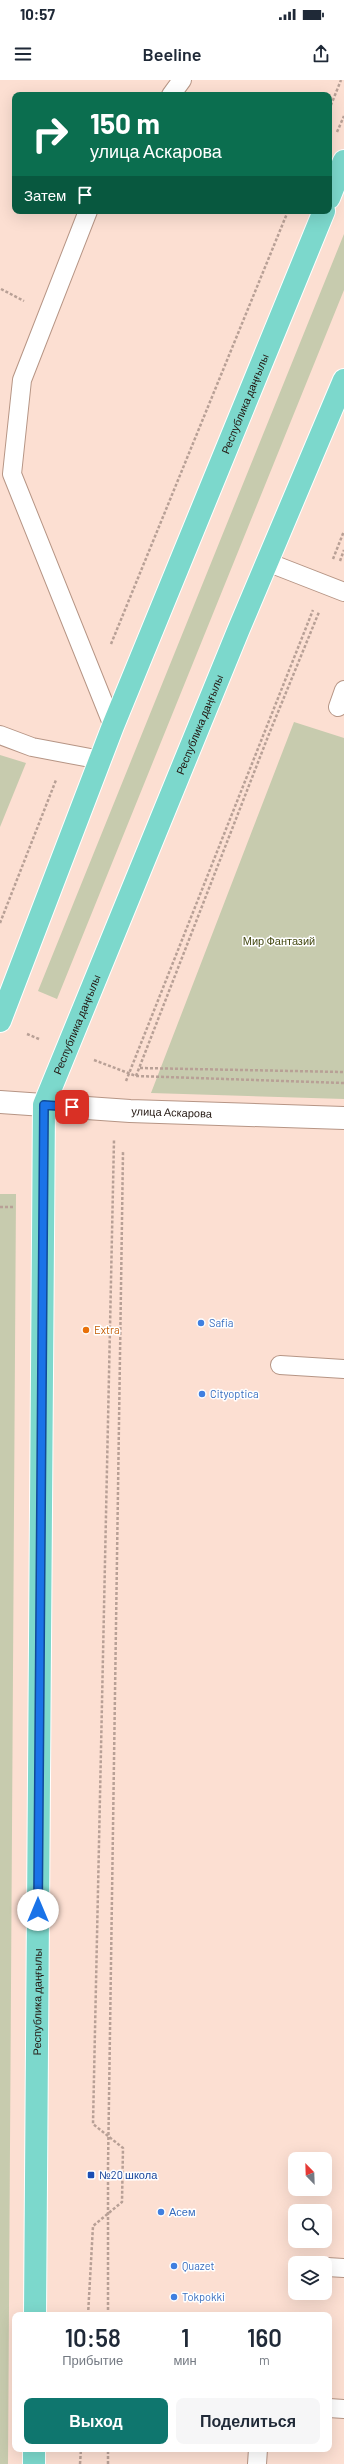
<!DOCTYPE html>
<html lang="ru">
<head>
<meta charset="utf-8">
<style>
	body { margin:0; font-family:Barlow,sans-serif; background:#f6f6f7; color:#1f2937; height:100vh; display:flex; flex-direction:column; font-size:15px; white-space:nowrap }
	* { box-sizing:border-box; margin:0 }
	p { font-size:13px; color:#747a83 }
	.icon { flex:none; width:22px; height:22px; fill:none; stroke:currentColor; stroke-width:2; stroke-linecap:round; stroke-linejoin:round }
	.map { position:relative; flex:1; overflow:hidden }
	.panel { position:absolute; left:12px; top:2232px; width:320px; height:140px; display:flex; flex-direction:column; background:#fff; border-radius:8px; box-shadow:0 4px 16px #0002 }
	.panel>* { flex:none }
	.top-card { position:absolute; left:12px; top:12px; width:320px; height:122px; border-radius:8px; box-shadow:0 4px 16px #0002; background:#0b6e4f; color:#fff; overflow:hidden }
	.needle { width:26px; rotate:337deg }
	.controls { position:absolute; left:288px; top:2072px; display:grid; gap:8px }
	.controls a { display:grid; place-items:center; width:44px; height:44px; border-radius:8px; background:#fff; box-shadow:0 4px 16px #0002; font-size:20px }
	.pin { position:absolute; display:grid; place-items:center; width:34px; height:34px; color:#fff; margin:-17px; border-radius:8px; box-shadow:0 2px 6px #0006 }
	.me { position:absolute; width:44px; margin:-22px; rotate:0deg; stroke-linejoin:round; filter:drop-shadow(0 0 3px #0008) }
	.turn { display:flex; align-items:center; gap:14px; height:84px; padding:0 12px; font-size:18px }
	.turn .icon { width:52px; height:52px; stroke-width:2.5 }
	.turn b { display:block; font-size:28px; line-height:34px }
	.then { display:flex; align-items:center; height:38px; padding:0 12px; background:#0003; gap:8px; font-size:15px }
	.eta { display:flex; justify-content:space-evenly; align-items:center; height:68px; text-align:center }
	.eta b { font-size:24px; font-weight:600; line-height:28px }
	.cta { display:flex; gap:8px; margin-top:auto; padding:8px 12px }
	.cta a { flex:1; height:46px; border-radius:8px; background:#0f766e; color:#fff; font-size:16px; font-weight:600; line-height:46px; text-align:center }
	.cta a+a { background:#f6f6f7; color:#1f2937 }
	.status { display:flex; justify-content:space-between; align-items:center; height:28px; padding:0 20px; background:#fff; direction:ltr }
	.status svg { height:11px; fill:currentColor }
	header { display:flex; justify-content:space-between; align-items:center; height:52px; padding:0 12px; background:#fff; font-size:18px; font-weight:600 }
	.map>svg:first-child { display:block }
	.green { fill:#c7cbae }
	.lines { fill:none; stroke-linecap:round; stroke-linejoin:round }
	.lane-casing { stroke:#b69585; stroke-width:20 }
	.secondary-casing { stroke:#b69585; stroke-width:24 }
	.primary-casing { stroke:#fff; stroke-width:24 }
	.path { stroke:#b8a096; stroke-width:2.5; stroke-dasharray:3 2; stroke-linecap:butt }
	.lane { stroke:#fff; stroke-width:18 }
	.secondary { stroke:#fff; stroke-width:22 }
	.primary { stroke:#7cd8cc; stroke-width:22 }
	.route-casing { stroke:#114b97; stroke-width:10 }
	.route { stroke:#1a73e8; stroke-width:7 }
	.shop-dot { fill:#3f7fe0; stroke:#fff; stroke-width:1.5 }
	.food-dot { fill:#e8710a; stroke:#fff; stroke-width:1.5 }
	.transit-dot { fill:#1a4fb4; stroke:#fff; stroke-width:1.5 }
	.labels { text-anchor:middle; stroke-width:3; stroke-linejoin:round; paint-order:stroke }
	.street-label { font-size:11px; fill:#231711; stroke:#fff }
	.park-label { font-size:11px; fill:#454a14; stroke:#fff }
	.shop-label { font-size:11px; fill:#366cbe; stroke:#fff; text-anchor:start }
	.food-label { font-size:11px; fill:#c56008; stroke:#fff; text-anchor:start }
	.transit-label { font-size:11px; fill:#164399; stroke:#fff; text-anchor:start }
</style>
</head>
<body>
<div class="status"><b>10:57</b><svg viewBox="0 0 49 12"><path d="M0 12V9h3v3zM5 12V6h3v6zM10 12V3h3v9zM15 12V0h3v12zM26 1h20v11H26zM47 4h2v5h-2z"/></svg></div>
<header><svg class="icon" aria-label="menu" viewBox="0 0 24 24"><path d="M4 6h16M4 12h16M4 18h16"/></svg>Beeline<svg class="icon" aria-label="share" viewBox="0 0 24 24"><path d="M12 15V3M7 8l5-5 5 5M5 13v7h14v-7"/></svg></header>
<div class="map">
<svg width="344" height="2384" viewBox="0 0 344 2384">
	<rect width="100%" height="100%" fill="#fcdfd2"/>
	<path class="green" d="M344 154V210L57 919 38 911Z
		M294 642 344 658V1019L151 1013Z
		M0 675 26 683 0 747Z
		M0 1114H16L8 2384H0Z"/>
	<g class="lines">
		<defs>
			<path id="lane" d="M171 15 182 0
				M88 131 22 300 12 394 113 646
				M267 482 344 512
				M338 627 344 610
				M0 655 32 667 101 680
				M280 1285 344 1289
				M327 2187 344 2188
				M329 2328 344 2329
				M257 2384 258 2369"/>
			<g id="secondary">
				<path id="s1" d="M0 1022 130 1031 344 1038"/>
			</g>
			<g id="primary">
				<path d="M329 118 344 81"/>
				<path id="s2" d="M0 941 113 646 324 131"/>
				<path id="s3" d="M35 2235 44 1025 238 551 344 300"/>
				<path d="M34 2384V2369"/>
			</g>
		</defs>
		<use href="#lane" class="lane-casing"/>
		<use href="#secondary" class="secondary-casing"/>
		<use href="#primary" class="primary-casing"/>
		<path class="path" d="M329 30 341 0
			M337 52 344 36
			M1 209 24 221
			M333 479 344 451
			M340 481 344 470
			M111 564 288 131
			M0 843 56 700
			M27 954 39 959
			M94 980 136 996 344 1003
			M140 988 344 992
			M136 996 269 654 319 532
			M126 1001 313 530
			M0 1127H14
			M88 2235 93 2146 122 2122 123 2068 93 2044 114 1060
			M108 2235V2086L123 1072
			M80 2384 81 2369
			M108 2384V2369"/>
		<use href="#lane" class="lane"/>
		<use href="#secondary" class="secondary"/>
		<use href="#primary" class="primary"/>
	</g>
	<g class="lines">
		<defs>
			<path id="route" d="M38 1830 44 1025 72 1027"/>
		</defs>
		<use href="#route" class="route-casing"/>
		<use href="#route" class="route"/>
	</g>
	<g class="shop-dot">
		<circle cx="201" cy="1243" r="4"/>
		<circle cx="202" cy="1314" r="4"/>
		<circle cx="161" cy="2132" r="4"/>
		<circle cx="174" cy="2186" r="4"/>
		<circle cx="174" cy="2217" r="4"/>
	</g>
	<circle class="food-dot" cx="86" cy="1250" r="4"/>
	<rect class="transit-dot" x="87" y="2091" width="8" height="8" rx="2"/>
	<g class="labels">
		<g class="street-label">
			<text dy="4" stroke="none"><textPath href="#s2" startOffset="664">Республика даңғылы</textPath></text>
			<text dy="4" stroke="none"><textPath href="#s3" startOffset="1621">Республика даңғылы</textPath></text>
			<text dy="4" stroke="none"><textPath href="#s3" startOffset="1297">Республика даңғылы</textPath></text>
			<text dy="4" stroke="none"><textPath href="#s1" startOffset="172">улица Аскарова</textPath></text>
			<text dy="4" stroke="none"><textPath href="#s3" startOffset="313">Республика даңғылы</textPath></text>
		</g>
		<g class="park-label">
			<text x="279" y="865">Мир Фантазий</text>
		</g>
		<g class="shop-label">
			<text x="209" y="1247">Safia</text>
			<text x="210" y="1318">Cityoptica</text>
			<text x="169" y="2136">Асем</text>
			<text x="182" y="2190">Quazet</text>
			<text x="182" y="2221">Tokpokki</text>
		</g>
		<g class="food-label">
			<text x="94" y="1254">Extra</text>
		</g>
		<g class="transit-label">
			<text x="99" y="2099">№20 школа</text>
		</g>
	</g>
</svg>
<div class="controls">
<a><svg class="needle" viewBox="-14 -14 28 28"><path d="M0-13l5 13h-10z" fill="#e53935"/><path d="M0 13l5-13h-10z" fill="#747a83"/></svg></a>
<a><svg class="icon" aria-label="search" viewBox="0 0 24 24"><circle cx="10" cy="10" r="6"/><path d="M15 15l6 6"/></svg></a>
<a><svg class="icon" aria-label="layers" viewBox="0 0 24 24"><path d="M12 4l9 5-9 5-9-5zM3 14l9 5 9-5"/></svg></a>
</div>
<div class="pin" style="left:72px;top:1027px;background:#d93025"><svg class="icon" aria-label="arrive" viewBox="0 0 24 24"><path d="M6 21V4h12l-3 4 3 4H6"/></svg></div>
<svg class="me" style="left:38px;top:1830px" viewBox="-20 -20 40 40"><circle r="19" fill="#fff"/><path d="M0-13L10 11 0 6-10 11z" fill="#1a73e8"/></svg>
<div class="top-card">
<div class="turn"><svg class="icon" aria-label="right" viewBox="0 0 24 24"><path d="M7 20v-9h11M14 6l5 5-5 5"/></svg><div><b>150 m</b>улица Аскарова</div></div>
<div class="then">Затем<svg class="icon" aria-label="arrive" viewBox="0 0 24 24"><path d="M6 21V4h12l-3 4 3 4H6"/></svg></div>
</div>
<section class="panel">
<div class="eta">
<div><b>10:58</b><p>Прибытие</p></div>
<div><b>1</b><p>мин</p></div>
<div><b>160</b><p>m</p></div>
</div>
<div class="cta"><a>Выход</a><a>Поделиться</a></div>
</section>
</div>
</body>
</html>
